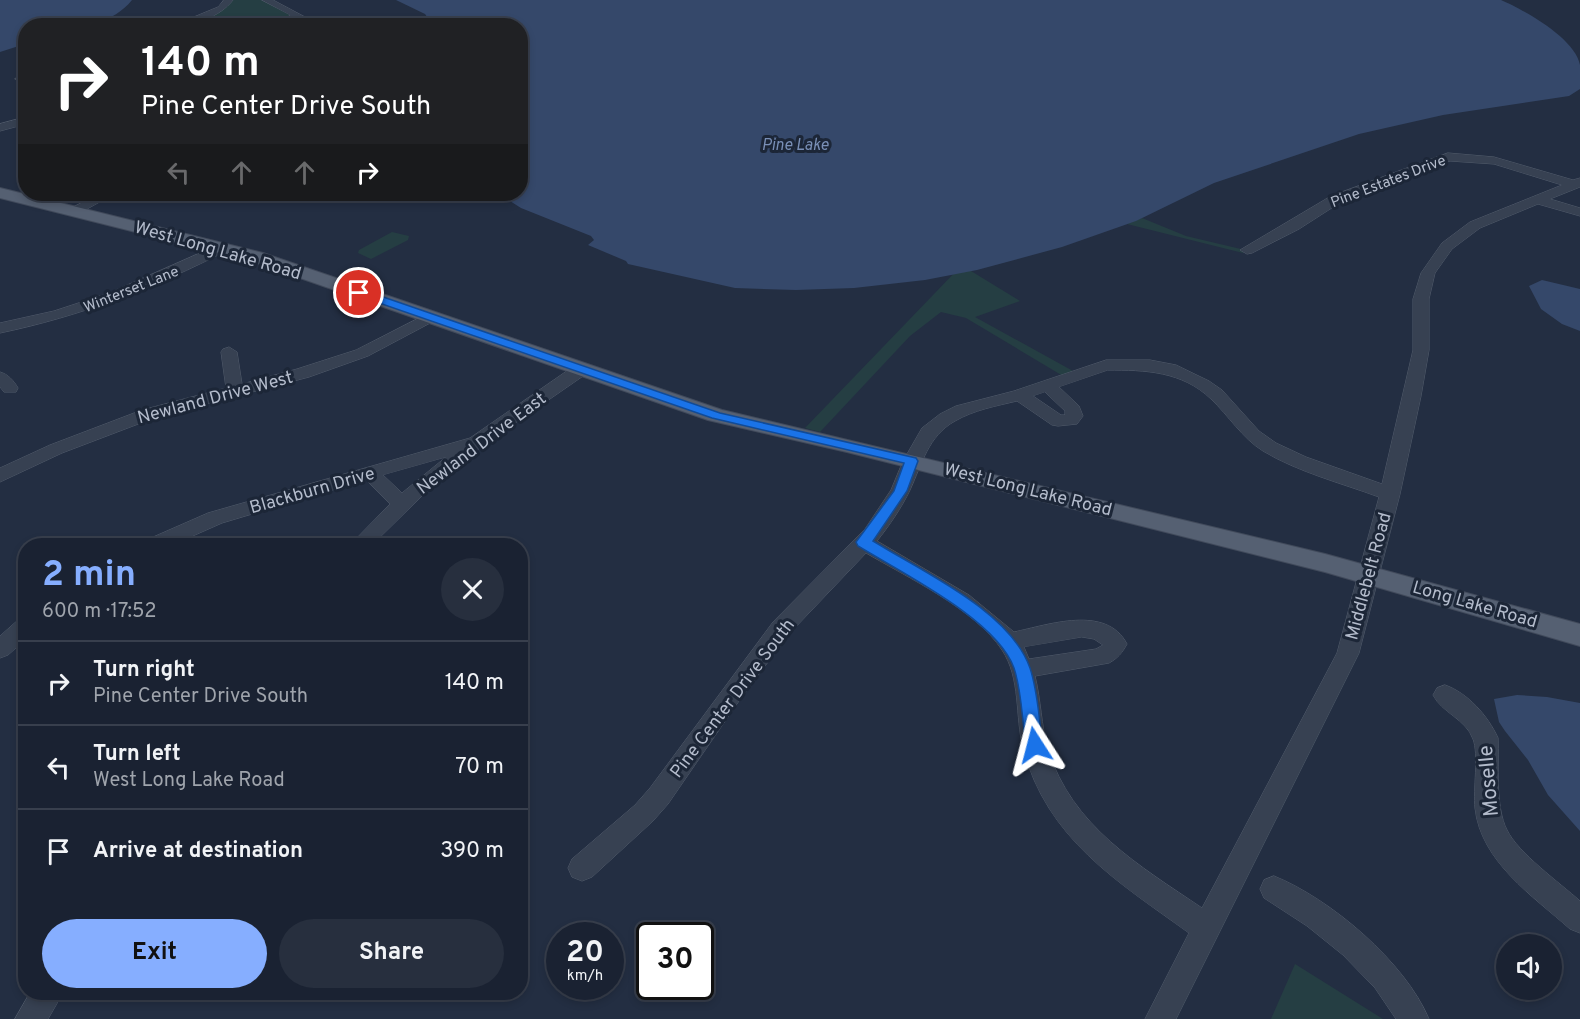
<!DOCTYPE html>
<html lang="en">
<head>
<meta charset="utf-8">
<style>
	body { margin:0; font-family:Overpass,sans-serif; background:#272f3e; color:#f1f3f6; height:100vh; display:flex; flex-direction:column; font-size:22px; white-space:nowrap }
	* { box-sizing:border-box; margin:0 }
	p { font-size:20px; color:#9fa4ac }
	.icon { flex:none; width:33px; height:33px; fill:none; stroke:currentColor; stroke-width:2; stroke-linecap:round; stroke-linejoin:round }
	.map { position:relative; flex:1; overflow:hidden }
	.sheet { position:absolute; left:18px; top:538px; width:510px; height:462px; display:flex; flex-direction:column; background:#1a2232; border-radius:24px; box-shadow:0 3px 9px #0003,0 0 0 2px #383f4d }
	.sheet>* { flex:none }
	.banner { position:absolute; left:18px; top:18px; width:510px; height:183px; border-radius:24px; box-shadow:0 3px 9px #0003,0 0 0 2px #383f4d; background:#202124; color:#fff; overflow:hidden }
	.buttons { position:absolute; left:1496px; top:934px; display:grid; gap:12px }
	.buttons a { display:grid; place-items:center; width:66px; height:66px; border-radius:50%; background:#1a2232; box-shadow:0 3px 9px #0003,0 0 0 2px #383f4d; font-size:30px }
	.speed { position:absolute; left:546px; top:922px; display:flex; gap:12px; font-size:30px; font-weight:700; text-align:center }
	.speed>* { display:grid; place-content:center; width:78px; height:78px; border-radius:50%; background:#1a2232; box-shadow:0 3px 9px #0003,0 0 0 2px #383f4d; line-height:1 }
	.speed small { font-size:15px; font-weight:400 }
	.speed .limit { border:3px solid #111; border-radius:9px; background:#fff; color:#111 }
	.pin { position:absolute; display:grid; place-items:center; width:51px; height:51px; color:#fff; margin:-26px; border:3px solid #fff; border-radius:50%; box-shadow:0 2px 6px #0007 }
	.me { position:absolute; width:66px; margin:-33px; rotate:351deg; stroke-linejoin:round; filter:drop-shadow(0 0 4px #0008) }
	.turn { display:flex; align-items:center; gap:21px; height:126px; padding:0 24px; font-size:27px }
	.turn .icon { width:78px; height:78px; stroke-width:2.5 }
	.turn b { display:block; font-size:42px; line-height:51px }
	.lanes { display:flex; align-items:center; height:57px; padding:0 24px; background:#0003; justify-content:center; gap:30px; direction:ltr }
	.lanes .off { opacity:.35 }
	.round { display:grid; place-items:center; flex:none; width:63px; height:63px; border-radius:32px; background:#272f3e }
	.head { display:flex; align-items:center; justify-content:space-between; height:102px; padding:0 24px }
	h1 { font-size:36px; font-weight:700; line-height:45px; color:#86aeff }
	.button { display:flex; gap:12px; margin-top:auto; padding:12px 24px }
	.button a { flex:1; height:69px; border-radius:36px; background:#86aeff; color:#111; font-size:24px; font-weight:700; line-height:69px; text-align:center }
	.button a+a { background:#272f3e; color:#f1f3f6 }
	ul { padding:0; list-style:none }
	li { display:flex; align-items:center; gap:18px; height:84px; padding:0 24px; border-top:2px solid #383f4d }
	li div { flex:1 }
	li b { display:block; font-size:22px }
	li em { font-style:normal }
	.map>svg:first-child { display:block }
	.green { fill:#253e43 }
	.water { fill:#35486a }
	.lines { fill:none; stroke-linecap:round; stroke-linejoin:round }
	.minor-casing { stroke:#525c6c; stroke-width:1 }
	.major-casing { stroke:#414a5b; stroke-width:2 }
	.minor { fill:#374152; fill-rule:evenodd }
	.major { fill:#556072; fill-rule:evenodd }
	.route { fill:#1a73e8; stroke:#114b97; stroke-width:1.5 }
	.labels { text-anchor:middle; stroke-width:6; stroke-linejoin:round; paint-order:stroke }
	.far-street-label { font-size:15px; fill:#b4bccc; stroke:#1c2637 }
	.far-water-label { font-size:16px; font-style:italic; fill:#798fb6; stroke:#1c2637 }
	.street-label { font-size:18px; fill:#b4bccc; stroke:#1c2637 }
	.near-street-label { font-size:21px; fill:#b4bccc; stroke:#1c2637 }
</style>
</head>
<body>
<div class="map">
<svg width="1580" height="1019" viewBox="0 0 1580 1019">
	<rect width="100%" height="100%" fill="#232e42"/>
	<path class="green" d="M233 0H263L289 13V16L279 25 180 26C199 19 219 14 233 0Z
		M1142 218 1186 236 1245 250 1243 253 1127 224Z
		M392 232 409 236 408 240 371 259 358 253 359 250Z
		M960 267 971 271 1020 301 975 317 1073 371 1063 376 966 318 941 312 910 336 820 432 805 428Z
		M1295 964 1383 1019H1271Z"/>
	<path class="water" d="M0 0H132C106 32 64 26 26 26L25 44 0 52Z
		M396 0H1501C1524 10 1575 38 1580 65 1580 73 1580 81 1580 89L1569 96 1443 115 1359 134 1214 183 1136 221 1062 247 977 270 925 280 854 288 796 290 735 288 628 264 626 261 588 245 594 240 591 236 521 208 499 194H520V26L433 25 425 14Z
		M1542 280 1580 289V331L1562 324 1541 309 1529 286Z
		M1517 695 1547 697 1580 703V831L1548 795 1528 760 1505 731 1499 722 1494 699Z"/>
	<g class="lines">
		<defs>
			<path id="minor" d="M224 0H233C220 17 193 26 172 26L218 7Z
				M262 0H273L322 26H310L297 19 288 26H278L290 15Z
				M26 73V86L15 79Z
				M26 117V124L0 131V124Z
				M1448 153 1494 157 1573 180 1580 178V187L1550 199 1580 208V216L1538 204 1480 228 1452 249 1435 273 1429 299V350L1421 396 1400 494 1359 653 1176 1019H1145L1189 933C1117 881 1047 839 1023 748 1015 717 1021 678 1002 650 976 610 907 577 866 553L789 634 741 698 668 804 653 821 592 877 582 881 572 877 568 868 572 859 635 805 650 788 773 622 865 529 891 490 903 461 922 428 940 414 956 406 1014 391 1106 360H1150L1176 365 1209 381 1222 390 1259 431 1276 443 1306 457 1382 484 1413 350V299L1421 273 1442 243 1470 222 1562 185 1494 164 1450 161 1341 202 1299 229 1252 253 1247 254 1240 250 1331 196ZM1108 370C1145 370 1182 371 1211 399 1229 416 1242 438 1263 451 1298 472 1341 483 1379 497L1337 653 1202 908C1140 866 1071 826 1048 749 1041 725 1041 700 1035 676L1109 663C1118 658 1122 653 1127 644 1106 604 1048 625 1014 632L969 595 877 541C889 526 902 507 910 490 922 464 928 436 955 421 974 410 996 406 1017 401L1052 425 1058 426 1077 424 1083 416 1079 406 1059 387ZM1045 392 1065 411V415H1061L1033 396ZM1082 637 1094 639 1103 645 1096 649 1029 659 1024 647Z
				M99 194H114L78 214H68L66 211Z
				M223 243 230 247 228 250C154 288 81 316 0 333V323L54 311 109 293Z
				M429 313 434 315 437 318 434 321 368 356 309 377 154 418 62 453 0 482V468L50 445 142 410 226 388 221 352 223 349 229 347 237 352 242 384 297 369 356 350Z
				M580 365 588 370 586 374 482 446 423 495 371 546H349L390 504 366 480 222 523 170 546H141L144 541 208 513 470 438 574 366ZM446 457 402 493 383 475Z
				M0 372C8 374 14 381 18 388L16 392H4L0 387Z
				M26 618V639L8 655 0 658V636L18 620Z
				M1445 685C1468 693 1488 716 1498 738 1499 764 1495 807 1507 830 1518 853 1560 883 1580 901V933L1570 929C1533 896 1481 862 1475 808 1473 790 1479 754 1473 739 1466 719 1442 713 1433 695L1437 688Z
				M1274 876C1331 899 1405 962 1429 1019H1396L1375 988 1343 955 1307 926 1264 898 1260 889 1264 880Z
				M30 993H63L48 1019H15Z"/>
			<path id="major" d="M0 188 263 253 722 410 1325 554 1580 624V646L1325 572 847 452 708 420 251 261 0 198Z"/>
		</defs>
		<use href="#minor" class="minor-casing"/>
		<use href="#major" class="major-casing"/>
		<use href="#minor" class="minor"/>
		<use href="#major" class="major"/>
	</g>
	<path class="route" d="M356 290H363L720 413 916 458 918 461 907 491 873 541C923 572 1010 611 1030 668 1038 692 1039 721 1043 745L1041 750 1035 753 1029 750 1026 745C1022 721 1022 692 1014 668 997 620 902 573 858 546L856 542 894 491 904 463 712 418 356 295Z"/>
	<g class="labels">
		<g class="far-street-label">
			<text transform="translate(1388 181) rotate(-21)" y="5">Pine Estates Drive</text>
			<text transform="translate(131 289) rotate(-22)" y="5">Winterset Lane</text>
		</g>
		<g class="far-water-label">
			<text x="795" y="150">Pine Lake</text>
		</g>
		<g class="street-label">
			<text transform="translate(218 250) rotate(16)" y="6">West Long Lake Road</text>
			<text transform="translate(215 397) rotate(-15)" y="6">Newland Drive West</text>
			<text transform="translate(481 443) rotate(-37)" y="6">Newland Drive East</text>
			<text transform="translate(1028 489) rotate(14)" y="6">West Long Lake Road</text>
			<text transform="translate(312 490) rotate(-16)" y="6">Blackburn Drive</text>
			<text transform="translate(1368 576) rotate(-75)" y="6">Middlebelt Road</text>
			<text transform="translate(1475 604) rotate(16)" y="6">Long Lake Road</text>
			<text transform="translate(732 698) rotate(-53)" y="6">Pine Center Drive South</text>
		</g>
		<g class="near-street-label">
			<text transform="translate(1488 781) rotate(-95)" y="7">Moselle</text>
		</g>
	</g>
</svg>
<div class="buttons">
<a><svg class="icon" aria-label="sound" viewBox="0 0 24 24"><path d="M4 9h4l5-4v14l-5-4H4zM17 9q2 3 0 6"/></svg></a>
</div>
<div class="speed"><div>20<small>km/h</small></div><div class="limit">30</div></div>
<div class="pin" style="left:359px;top:293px;background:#d93025"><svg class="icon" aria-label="arrive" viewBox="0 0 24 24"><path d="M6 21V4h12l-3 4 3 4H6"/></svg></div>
<svg class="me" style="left:1035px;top:745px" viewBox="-20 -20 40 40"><path d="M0-17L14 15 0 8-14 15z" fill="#1a73e8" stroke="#fff" stroke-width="4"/></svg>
<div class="banner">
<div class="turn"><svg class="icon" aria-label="right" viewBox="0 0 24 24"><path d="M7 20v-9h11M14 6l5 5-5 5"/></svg><div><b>140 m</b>Pine Center Drive South</div></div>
<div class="lanes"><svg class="icon off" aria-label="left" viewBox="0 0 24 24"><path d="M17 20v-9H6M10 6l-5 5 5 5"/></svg><svg class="icon off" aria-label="ahead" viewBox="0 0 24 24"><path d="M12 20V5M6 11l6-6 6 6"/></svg><svg class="icon off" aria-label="ahead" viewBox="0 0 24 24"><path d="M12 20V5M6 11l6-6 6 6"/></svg><svg class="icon" aria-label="right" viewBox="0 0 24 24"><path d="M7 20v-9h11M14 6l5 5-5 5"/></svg></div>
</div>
<section class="sheet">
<div class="head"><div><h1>2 min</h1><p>600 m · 17:52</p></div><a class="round"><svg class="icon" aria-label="close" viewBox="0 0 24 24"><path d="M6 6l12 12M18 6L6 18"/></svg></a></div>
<ul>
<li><svg class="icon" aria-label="right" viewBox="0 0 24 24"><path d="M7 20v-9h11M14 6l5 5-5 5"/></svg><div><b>Turn right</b><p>Pine Center Drive South</p></div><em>140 m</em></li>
<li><svg class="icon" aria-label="left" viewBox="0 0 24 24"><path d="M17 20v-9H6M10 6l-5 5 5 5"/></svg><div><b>Turn left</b><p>West Long Lake Road</p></div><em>70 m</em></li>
<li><svg class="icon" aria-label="arrive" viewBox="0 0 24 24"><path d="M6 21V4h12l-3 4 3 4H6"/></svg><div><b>Arrive at destination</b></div><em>390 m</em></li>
</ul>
<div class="button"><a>Exit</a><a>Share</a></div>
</section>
</div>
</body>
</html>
